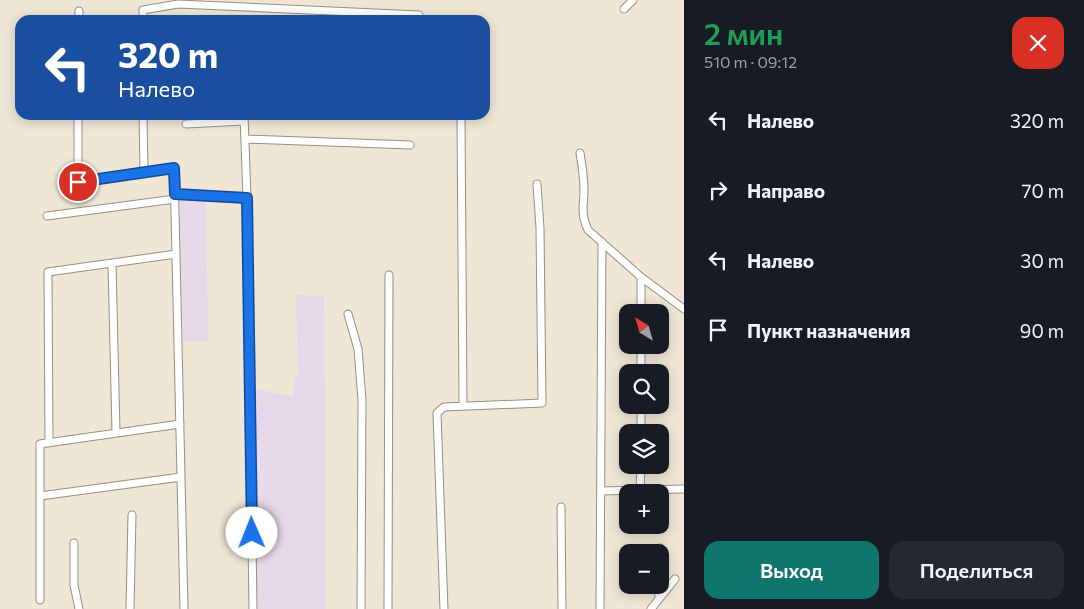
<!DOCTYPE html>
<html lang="ru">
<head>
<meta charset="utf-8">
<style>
	body { margin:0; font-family:Commissioner,sans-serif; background:#242831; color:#f1f3f6; height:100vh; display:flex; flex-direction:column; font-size:19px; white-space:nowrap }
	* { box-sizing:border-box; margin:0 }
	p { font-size:16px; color:#9ea1a6 }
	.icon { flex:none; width:28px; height:28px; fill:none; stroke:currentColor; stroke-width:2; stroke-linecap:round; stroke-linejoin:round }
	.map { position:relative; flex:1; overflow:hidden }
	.sheet { display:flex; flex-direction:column; background:#171b24; width:400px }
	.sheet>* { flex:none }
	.hud { position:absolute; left:15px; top:15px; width:475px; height:105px; border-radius:15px; box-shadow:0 2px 12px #0003; background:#1a4fa0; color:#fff; overflow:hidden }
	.needle { width:32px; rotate:323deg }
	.tools { position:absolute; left:619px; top:304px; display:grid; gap:10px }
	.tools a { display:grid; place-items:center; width:50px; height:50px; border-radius:10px; background:#171b24; box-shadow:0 2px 12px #0003; font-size:25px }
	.pin { position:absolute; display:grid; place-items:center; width:42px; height:42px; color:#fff; margin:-21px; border:2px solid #fff; border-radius:50%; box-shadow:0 1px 5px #0007 }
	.me { position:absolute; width:55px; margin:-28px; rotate:359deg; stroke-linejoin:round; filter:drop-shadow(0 0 4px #0008) }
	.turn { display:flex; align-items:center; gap:18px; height:105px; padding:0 20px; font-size:22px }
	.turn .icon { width:65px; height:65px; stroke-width:2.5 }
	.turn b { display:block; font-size:35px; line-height:42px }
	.round { display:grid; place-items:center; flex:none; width:52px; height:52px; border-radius:15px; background:#242831 }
	.overview { display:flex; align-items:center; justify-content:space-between; height:85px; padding:0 20px }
	h1 { font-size:30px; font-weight:600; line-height:38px; color:#1e9e55 }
	.primary-button { display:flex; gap:10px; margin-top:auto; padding:10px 20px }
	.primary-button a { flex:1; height:58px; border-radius:15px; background:#0f766e; color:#fff; font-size:20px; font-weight:600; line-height:58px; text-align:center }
	.primary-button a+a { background:#242831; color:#f1f3f6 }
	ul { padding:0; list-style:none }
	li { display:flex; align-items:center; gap:15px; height:70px; padding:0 20px }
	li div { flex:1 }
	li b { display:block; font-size:19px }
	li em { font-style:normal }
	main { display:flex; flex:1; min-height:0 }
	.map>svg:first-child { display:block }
	.industrial { fill:#e7d8ea }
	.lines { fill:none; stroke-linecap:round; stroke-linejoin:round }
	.street-casing { stroke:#988f80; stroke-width:9 }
	.street { stroke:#fff; stroke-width:7 }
	.route-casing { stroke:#114b97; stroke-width:12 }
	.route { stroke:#1a73e8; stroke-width:9 }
</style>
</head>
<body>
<main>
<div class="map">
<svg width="684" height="609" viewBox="0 0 684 609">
	<rect width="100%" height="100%" fill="#f0e6d6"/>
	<path class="industrial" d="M179 199 206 200 208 341 183 342Z
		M296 295 324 296 326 609H257L254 388 294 397V377L298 376Z"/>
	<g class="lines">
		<defs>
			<path id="street" d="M624 9 633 0
				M79 20V11
				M143 20V10L178 4 419 15
				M78 115V182L174 168 184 609
				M143 115 144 172
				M244 115 247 198 253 609
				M461 115 463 406
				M186 124 244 121
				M245 139 410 145
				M580 153C582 165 584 178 584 190 584 207 580 212 588 230L641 277 684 309
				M175 194 247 198
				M47 216 175 199
				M112 263 116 433
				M641 312V277
				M348 314 358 349 362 400 361 609
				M641 372V345
				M641 432V405
				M49 443 48 272 176 254
				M640 489 641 465
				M601 491 684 489
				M40 496 181 477
				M561 507 562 609
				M74 543V585L79 609
				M660 552V548
				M659 598V585
				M40 600V444L180 424
				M130 609 132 515
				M388 609 389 275
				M444 609 437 413 444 407 542 403 540 228 537 184
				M600 609 602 242
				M651 609 675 579"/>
		</defs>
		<use href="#street" class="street-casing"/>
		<use href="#street" class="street"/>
	</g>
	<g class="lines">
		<defs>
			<path id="route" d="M78 182 174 168 175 194 247 198 252 533"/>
		</defs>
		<use href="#route" class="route-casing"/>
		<use href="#route" class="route"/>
	</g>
</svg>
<div class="tools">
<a><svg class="needle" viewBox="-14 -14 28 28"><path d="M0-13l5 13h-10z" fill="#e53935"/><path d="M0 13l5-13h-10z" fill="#9ea1a6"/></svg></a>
<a><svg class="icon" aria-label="search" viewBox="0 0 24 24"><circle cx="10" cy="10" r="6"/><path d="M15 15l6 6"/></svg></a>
<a><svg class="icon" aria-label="layers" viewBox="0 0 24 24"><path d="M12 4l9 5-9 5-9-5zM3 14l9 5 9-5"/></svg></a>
<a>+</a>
<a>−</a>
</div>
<div class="pin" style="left:78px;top:182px;background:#d93025"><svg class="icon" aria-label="arrive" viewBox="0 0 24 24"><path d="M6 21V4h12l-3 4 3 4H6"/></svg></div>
<svg class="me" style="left:252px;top:533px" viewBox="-20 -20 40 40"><circle r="19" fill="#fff"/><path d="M0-13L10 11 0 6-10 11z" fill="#1a73e8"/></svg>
<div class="hud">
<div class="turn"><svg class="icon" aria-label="left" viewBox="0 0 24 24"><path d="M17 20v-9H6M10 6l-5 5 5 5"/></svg><div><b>320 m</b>Налево</div></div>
</div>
</div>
<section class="sheet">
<div class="overview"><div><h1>2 мин</h1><p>510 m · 09:12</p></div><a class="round" style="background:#d93025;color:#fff"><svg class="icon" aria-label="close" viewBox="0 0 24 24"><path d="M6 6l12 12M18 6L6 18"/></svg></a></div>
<ul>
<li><svg class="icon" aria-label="left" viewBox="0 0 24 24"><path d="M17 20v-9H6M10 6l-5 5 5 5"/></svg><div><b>Налево</b></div><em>320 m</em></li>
<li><svg class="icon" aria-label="right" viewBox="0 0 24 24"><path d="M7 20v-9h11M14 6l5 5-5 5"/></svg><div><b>Направо</b></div><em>70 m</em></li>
<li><svg class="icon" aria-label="left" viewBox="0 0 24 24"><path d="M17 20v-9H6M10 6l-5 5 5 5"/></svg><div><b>Налево</b></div><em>30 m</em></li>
<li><svg class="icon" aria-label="arrive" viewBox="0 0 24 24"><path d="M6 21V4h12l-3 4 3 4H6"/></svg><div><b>Пункт назначения</b></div><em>90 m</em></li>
</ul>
<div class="primary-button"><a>Выход</a><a>Поделиться</a></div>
</section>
</main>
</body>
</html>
